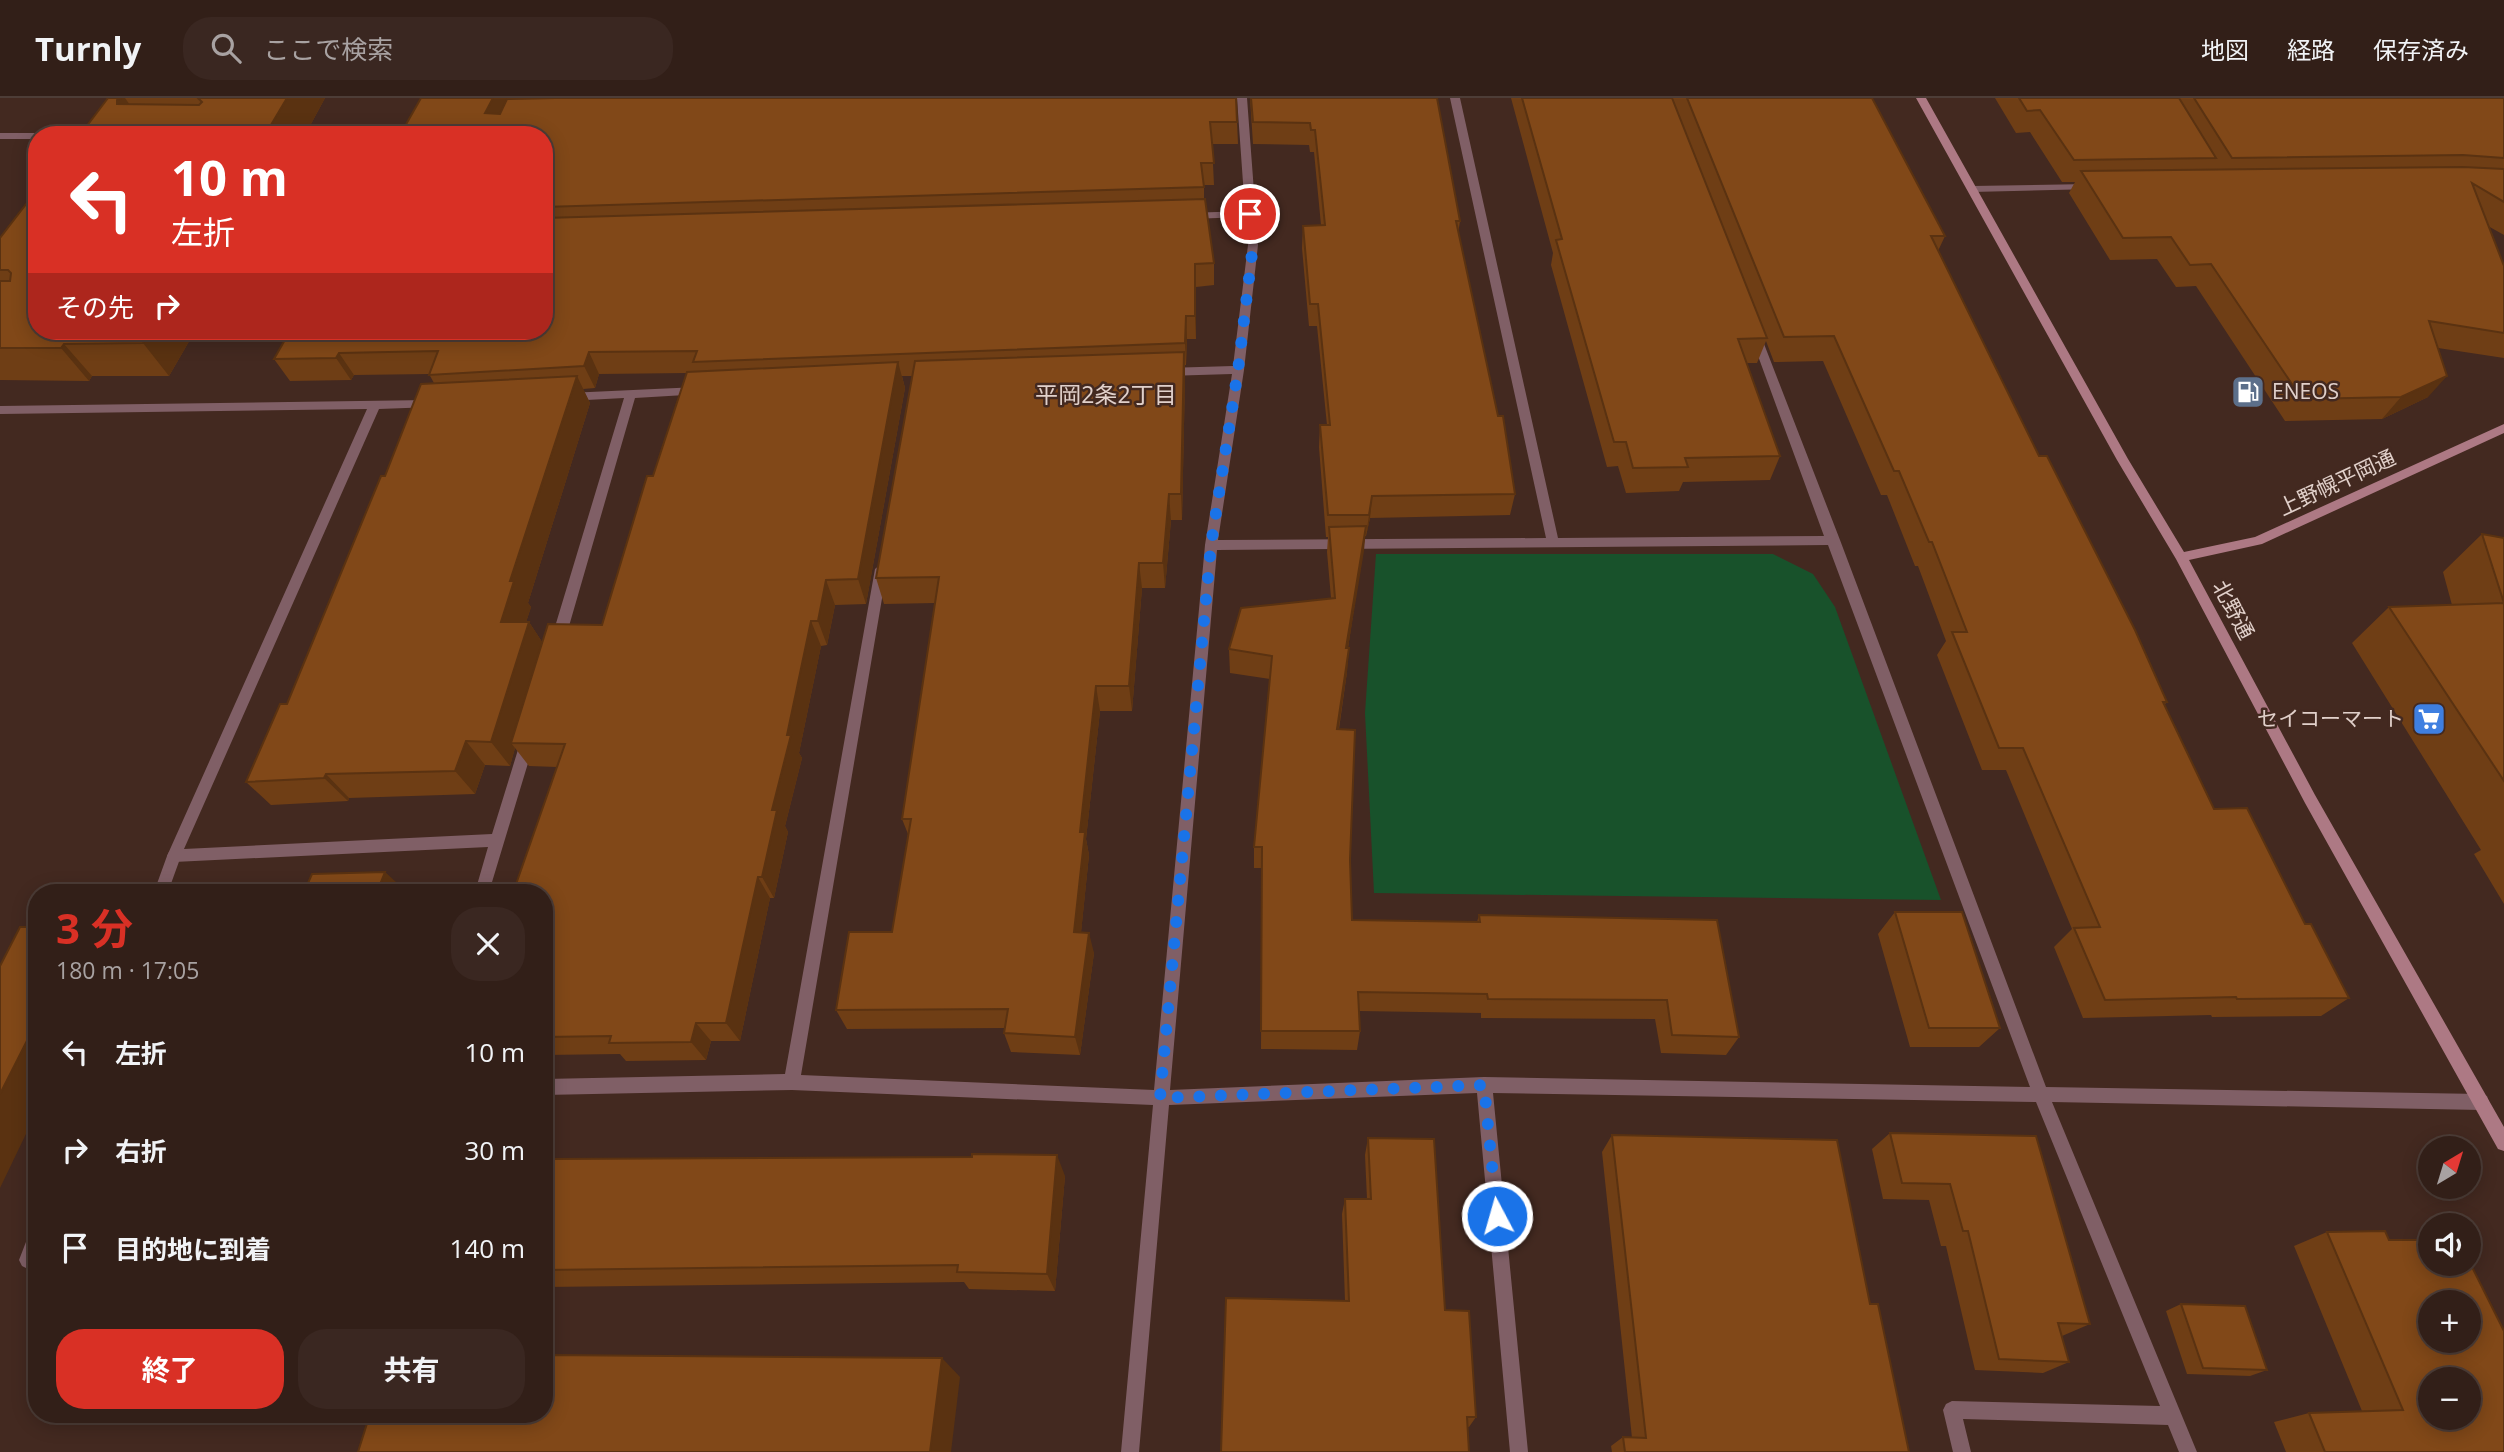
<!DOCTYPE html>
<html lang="ja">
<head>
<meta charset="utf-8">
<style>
	body { margin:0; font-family:"Open Sans","Noto Sans JP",sans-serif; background:#3a2721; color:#f1f3f6; height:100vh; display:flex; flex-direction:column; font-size:26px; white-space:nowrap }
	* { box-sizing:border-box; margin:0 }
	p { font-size:23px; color:#a8a2a2 }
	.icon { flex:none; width:38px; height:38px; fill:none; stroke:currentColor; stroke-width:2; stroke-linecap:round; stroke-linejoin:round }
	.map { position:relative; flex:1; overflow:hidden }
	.sheet { position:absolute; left:28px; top:786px; width:525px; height:539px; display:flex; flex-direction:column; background:#321f18; border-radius:28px; box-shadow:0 4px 18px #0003,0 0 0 2px #4d3d37 }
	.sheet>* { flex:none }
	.guide { position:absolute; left:28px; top:28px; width:525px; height:214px; border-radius:28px; box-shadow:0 4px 18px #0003,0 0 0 2px #4d3d37; background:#d93025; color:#fff; overflow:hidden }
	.needle { width:46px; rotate:38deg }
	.fabs { position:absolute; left:2418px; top:1038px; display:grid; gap:14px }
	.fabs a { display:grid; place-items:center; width:63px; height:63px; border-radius:50%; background:#321f18; box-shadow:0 4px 18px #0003,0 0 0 2px #4d3d37; font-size:35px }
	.pin { position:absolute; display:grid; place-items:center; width:60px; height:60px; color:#fff; margin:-30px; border:4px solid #fff; border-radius:50%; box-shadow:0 2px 7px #0007 }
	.me { position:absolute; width:77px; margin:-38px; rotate:354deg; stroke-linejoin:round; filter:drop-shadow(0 0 5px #0008) }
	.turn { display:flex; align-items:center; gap:24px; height:147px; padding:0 28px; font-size:32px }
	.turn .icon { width:91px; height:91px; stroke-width:2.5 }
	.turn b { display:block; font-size:49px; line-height:60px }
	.then { display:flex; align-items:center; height:66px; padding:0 28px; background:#0003; gap:14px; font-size:26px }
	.round { display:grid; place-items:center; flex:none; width:74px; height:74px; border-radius:28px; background:#3a2721 }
	.headline { display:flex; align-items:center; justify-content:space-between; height:119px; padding:0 28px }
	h1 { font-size:42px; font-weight:700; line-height:52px; color:#d93025 }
	.primary-button { display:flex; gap:14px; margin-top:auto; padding:14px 28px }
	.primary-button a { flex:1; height:80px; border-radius:28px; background:#d93025; color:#fff; font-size:28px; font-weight:700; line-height:80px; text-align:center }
	.primary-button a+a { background:#3a2721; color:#f1f3f6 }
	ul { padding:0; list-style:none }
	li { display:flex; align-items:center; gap:21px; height:98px; padding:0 28px }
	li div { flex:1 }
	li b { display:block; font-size:26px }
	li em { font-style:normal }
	header { display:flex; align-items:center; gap:42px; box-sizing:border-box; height:98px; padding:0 35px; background:#321f18; border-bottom:2px solid #4d3d37 }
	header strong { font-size:33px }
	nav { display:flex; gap:38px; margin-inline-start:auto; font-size:24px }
	.search { width:490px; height:63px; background:#3a2721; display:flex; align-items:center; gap:18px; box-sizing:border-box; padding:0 24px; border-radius:28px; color:#a8a2a2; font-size:26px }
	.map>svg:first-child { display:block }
	.green { fill:#18522b }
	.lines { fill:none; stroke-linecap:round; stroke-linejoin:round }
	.lane { fill:#805f66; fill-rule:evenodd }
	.street { fill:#805f66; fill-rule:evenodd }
	.secondary { fill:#ad7984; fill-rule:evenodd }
	.wall { fill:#6f3e15; fill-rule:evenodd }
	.shaded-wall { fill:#5a3211 }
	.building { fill:#814818; stroke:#5a3211; stroke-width:2; fill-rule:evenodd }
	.route { stroke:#1a73e8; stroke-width:12; stroke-dasharray:0 21.6 }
	.labels { text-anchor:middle; stroke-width:5; stroke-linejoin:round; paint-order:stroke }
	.poi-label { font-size:21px; fill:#e1d0ca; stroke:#432920; text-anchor:start }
	.street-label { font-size:21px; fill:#e1d0ca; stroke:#432920 }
	.neighbourhood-label { font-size:23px; fill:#e1d0ca; stroke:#432920 }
</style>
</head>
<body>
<header>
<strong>Turnly</strong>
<div class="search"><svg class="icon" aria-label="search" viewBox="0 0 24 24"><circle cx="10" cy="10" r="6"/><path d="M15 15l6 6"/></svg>ここで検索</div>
<nav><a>地図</a><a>経路</a><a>保存済み</a></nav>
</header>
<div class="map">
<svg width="2504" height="1354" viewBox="0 0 2504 1354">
	<rect width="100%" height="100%" fill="#432920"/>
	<path class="green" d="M1376 456H1773L1813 476 1835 509 1941 802 1374 795 1365 615Z"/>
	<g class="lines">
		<path class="lane" d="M0 35H37L41 37H37V41H0Z
			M174 752 179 754 181 758 168 794H154L167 758 169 754Z
			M37 1129V1162L34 1168 28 1171 22 1168 19 1162 31 1131Z"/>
		<path class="street" d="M1237 0H1247L1258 147 1244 272 1218 442 1546 440 1450 0H1460L1558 440 1824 438 1750 236 1751 233H1759L1840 442 2046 989 2481 996 2487 998 2489 1004 2487 1010 2481 1012 2052 1004 2197 1354H2179L2168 1327 1963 1321 1971 1354H1953L1943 1312 1946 1306 1952 1303 2160 1308 2036 1004 1493 995 1528 1354H1510L1477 995 1169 1007 1139 1354H1121L1153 1007 792 992 544 997V981L785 976 875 471 881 466 887 471 801 977 1154 992 1205 447 1232 276 1166 278 1160 274 1166 270 1233 268 1248 147 1246 119 1189 121 1184 118 1189 115 1245 113ZM1828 447 2030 989 1484 979 1170 992 1217 452Z
			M2090 86 2095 89 2094 91 1972 94 1967 91 1972 88Z
			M698 289 704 293 702 296 635 300 565 542 563 546H553L551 542 624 300 568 303 562 299 568 295Z
			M429 302 435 306 433 309 379 311 184 751 492 736 521 642 523 638H533L535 642 489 794H475L488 749 174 764 169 762 167 758 367 311 0 316V308Z"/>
		<path class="secondary" d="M1916 0H1926L2128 361 2184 454 2255 439 2504 326V335L2262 446 2189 462 2315 697 2504 1029V1053L2498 1051 2305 705 2176 461 2117 362Z"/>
	</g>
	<path class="wall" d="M108 0H325L305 37H80Z
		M421 0H516L515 1H518V0H1236L1238 46H1212L1214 87H1204V101L1214 165V187L1196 189V241H1187L1186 267H1185V280L1182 422H1171L1165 490H1142L1132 613H1100L1086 741 1089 757 1081 834 1094 855 1080 957 1011 954 1004 935 1005 930 847 931 836 912 892 834 908 736 902 721 935 505 884 506 876 480 912 278H902L905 290 866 506 835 507 827 547 821 548 799 655 802 660 785 728 788 734 774 800H770L740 943H711L706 962 626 963 620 956 544 957V794H516L514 792 557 669 529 668 515 650 510 668 485 667 475 696 349 700 348 703 271 707 246 684 287 606 385 378 434 285 429 276 354 277 351 282 290 283 274 261 544 233V37ZM687 275 653 378 602 527 542 544 529 524H526L531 509 528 505 590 305 583 291 595 290 599 276Z
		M1250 0H1437L1460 123 1458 136 1515 396 1510 417 1370 420 1366 438H1365L1348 550 1347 574 1339 631 1350 762 1352 822 1477 824 1479 817 1717 822 1739 939 1726 957 1661 955 1655 921 1481 920V915L1359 913 1360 933 1357 952 1261 951 1262 770H1254V749L1270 581 1230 575 1229 551 1331 500 1327 454 1328 439H1326L1319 349 1320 327H1327L1317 228H1309L1302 150 1303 128 1321 127 1314 54H1310L1309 47 1253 46Z
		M1511 0H1872L1945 138 1938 153 2039 358 2167 604 2164 607 2214 711 2305 826 2349 900 2321 918 2212 919 2211 917 2083 920 2054 849 2072 831 2006 672H1982L1937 557 1946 543 1918 468H1915L1887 397H1881L1823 263 1774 264 1766 243 1757 265H1747L1780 358 1770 382 1683 384 1679 393 1626 395 1618 368 1607 369 1551 167 1553 155Z
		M1995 0H2504V137L2488 128 2504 168V260L2438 250 2428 299 2382 321 2285 323 2196 188 2176 189 2157 161 2110 162 2069 95 2075 84H2062L2030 34 2016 35Z
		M0 140 195 233 169 278H92L89 283 0 282Z
		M2482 436 2504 440V806L2474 756 2481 752 2352 545 2389 509 2452 507 2443 474Z
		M1895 814 2000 930 1979 949H1910L1878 836Z
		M1890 1035 2036 1038 2090 1226 2062 1238 2069 1264 2043 1275 1975 1272 1946 1148H1941L1929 1102 1883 1101 1872 1051Z
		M1612 1037 1870 1206 1909 1354H1612L1611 1348 1623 1339 1632 1340 1602 1054Z
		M1368 1040 1445 1212 1476 1319 1469 1329H1468L1345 1203 1342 1116 1345 1101H1367L1365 1057Z
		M544 1056 551 1061 972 1059 1065 1078 1055 1193 969 1191 964 1184 544 1189Z
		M2327 1134 2389 1142 2504 1354H2286L2274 1324 2309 1315 2362 1313 2294 1148Z
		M2181 1206 2267 1272 2250 1278 2187 1276 2166 1213Z"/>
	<path class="shaded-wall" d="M121 0H125L147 31 117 6V2Z
		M287 0H325L305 37H265Z
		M493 0H516L496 37 485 15Z
		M1195 166 1196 189V241L1195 218Z
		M1186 218 1187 241 1186 267 1185 245Z
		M150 233H195L169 278 143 245Z
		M64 246 92 278 89 283 61 250Z
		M589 254 599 276 595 290 584 268Z
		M1184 254 1185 280 1182 422 1181 396Z
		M339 255 354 277 351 282 336 260Z
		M898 264 905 290 866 506 858 481Z
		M577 278 590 305 528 505 531 509 518 549 501 524 510 483Z
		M2447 278 2428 299 2382 321 2401 299Z
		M1169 396 1171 422 1165 490 1163 465Z
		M1372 398 1370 420 1366 438 1369 417Z
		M1366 428 1364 453 1344 574 1346 550Z
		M1139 465 1142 490 1132 613 1129 588Z
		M826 482 835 507 827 547 818 523Z
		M811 523 821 548 799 655 802 660 785 728 788 734 774 800 762 779 772 712Z
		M529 524 546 550 511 645 515 650 510 668 491 644Z
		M1349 550 1347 574 1335 654 1337 631Z
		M1096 588 1100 613 1086 741 1089 757 1079 855 1074 834 1080 734Z
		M466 643 485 667 475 696 455 673Z
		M326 676 349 700 348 703 324 680Z
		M385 774 407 794H377Z
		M758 779 770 800 740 943 726 925Z
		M1089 835 1094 855 1080 957 1075 939Z
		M37 923V1013L0 1090V996Z
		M696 925 711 943 706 962 691 944Z
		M544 1056 555 1064 544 1078Z
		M1057 1057 1065 1078 1055 1193 1047 1176Z
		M942 1260 960 1279 951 1354H930Z"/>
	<path class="building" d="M108 0H121L117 2V6L199 7 202 4 198 0H287L265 37H80Z
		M421 0H493L485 15 500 16 507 1 555 0H1236L1237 24H1210L1214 65H1201L1204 89 544 109V37H400Z
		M1251 0H1437L1460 123H1456L1498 318H1503L1515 396 1372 398 1369 417H1328L1320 327H1330L1318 206H1310L1303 128 1325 127 1315 32H1311L1310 25 1253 24Z
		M1522 0H1672L1767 240 1738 241 1780 358 1685 360 1688 369 1633 370 1626 344H1614L1556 142 1562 141Z
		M1687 0H1872L1945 138H1931L2039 358H2047L2135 532 2167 604H2163L2214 711 2247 710 2305 826H2311L2349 900 2237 901 2236 899 2105 902 2074 830 2100 829 2023 650H1999L1952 534H1967L1932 444H1929L1899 373H1894L1834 238 1784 239Z
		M2019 0H2179L2216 60 2074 62 2040 12 2027 13Z
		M2194 0H2504V60L2463 57 2232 60Z
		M2463 69 2504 71V104L2472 85 2504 168V235L2429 223 2447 278 2401 299 2302 301 2211 166 2190 167 2171 139 2123 140 2081 73Z
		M37 92V233H150L143 245 64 246 61 250H0V183H10L11 175 8 172H0V140Z
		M1205 101 1214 165 1195 166V218H1186L1185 245 693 264 697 253 589 254 584 268 429 277 438 253 339 255 336 260 274 261 290 233H544V120Z
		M1184 254 1181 396H1169L1163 465H1139L1129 588H1096L1080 734H1085L1074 834 1089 835 1075 939 1004 935 1008 911 836 912 849 834H892L911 721H902L939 479 876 480 915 263Z
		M898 264 858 481 826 482 818 523H811L787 637H791L772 712H777L762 779H758L726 925H696L691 944 609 945 611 938 544 939V794H530L531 792H514L565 646 511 645 548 526 602 527 647 378H653L687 274Z
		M577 278 510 483H514L501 524H529L491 644 466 643 455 673 326 676 324 680 246 684 280 606H287L381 378H385L421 286Z
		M1366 428 1346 550H1349L1337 631 1355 632 1350 762 1352 822 1480 824 1479 817 1717 822 1739 939 1672 937 1667 902 1488 901 1487 896 1358 894 1360 933H1261L1262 749H1254L1272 558 1229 551 1241 510 1335 500 1329 429Z
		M2482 436 2504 440V683L2389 509 2504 505Z
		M385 774 377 794H304L312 776Z
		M1895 814H1962L2000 930H1929Z
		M20 829H37V923L0 996V868Z
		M1890 1035 2036 1038 2090 1226 2058 1225 2069 1264 1999 1261 1968 1133H1963L1950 1086 1902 1085Z
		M1612 1037 1837 1042 1870 1206H1878L1909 1354H1625L1623 1339 1646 1340Z
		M1368 1040 1434 1041 1445 1212 1469 1213 1476 1319H1467L1469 1354H1221L1226 1200 1349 1203 1345 1101H1371Z
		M972 1056 1057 1057 1047 1176 957 1174 958 1167 544 1172V1061L972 1059Z
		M2385 1133 2389 1142H2431V1166H2469V1163L2504 1233V1354H2325L2309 1315 2403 1312 2327 1134ZM2431 1204H2469V1242H2431ZM2431 1281H2469V1320H2431Z
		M2181 1206 2245 1208 2267 1272 2203 1270Z
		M544 1257 942 1260 930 1354H358L370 1316H544Z"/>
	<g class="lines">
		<path class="route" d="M1250 116 1253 147 1238 272 1211 447 1160 1000 1484 987 1497 1118"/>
	</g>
	<defs>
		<symbol id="fuel-square" viewBox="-11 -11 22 22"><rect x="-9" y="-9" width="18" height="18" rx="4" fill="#5c6f8a" stroke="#432920"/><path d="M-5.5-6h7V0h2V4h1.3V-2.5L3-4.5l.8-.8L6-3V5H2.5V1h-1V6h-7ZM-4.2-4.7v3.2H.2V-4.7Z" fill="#fff"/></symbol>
		<symbol id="supermarket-square" viewBox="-11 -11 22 22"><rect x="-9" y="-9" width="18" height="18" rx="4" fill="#3f7fe0" stroke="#432920"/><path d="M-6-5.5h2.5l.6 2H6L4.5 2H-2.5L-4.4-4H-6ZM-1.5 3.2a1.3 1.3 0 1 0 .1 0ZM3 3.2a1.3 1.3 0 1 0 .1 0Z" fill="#fff"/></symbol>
	</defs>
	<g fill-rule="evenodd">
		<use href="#fuel-square" x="2229" y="275" width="38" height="38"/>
		<use href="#supermarket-square" x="2410" y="602" width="38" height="38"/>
	</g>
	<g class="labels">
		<g class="poi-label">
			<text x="2272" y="301">ENEOS</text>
			<text x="2404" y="628" text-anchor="end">セイコーマート</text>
		</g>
		<g class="street-label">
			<text transform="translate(2337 385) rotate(-25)" y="7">上野幌平岡通</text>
			<text transform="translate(2233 512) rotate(62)" y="7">北野通</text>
		</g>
		<g class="neighbourhood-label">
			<text x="1106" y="305">平岡2条2丁目</text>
		</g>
	</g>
</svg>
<div class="fabs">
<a><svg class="needle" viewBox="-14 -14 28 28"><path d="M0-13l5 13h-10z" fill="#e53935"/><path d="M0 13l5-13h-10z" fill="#a8a2a2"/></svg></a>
<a><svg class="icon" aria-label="sound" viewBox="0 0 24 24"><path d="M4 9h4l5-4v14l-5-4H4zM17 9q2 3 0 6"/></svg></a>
<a>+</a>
<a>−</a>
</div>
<div class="pin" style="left:1250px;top:116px;background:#d93025"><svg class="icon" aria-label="arrive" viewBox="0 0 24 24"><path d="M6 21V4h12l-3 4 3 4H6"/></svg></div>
<svg class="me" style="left:1497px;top:1118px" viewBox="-20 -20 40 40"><circle r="17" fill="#1a73e8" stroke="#fff" stroke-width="3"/><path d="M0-11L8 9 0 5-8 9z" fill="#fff"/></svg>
<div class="guide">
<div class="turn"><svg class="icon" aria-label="left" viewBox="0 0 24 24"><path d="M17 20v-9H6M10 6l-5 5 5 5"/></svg><div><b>10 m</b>左折</div></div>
<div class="then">その先<svg class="icon" aria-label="right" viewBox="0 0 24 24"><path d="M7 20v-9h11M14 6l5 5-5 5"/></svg></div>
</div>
<section class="sheet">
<div class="headline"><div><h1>3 分</h1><p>180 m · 17:05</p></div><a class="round"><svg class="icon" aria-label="close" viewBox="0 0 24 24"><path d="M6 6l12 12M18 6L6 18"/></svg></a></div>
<ul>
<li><svg class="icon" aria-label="left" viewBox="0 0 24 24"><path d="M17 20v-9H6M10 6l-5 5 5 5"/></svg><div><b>左折</b></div><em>10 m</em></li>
<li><svg class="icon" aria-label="right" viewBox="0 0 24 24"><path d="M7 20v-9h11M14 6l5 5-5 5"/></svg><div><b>右折</b></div><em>30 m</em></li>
<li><svg class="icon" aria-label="arrive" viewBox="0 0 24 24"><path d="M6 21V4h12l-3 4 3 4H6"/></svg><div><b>目的地に到着</b></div><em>140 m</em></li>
</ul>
<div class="primary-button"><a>終了</a><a>共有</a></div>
</section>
</div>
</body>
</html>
